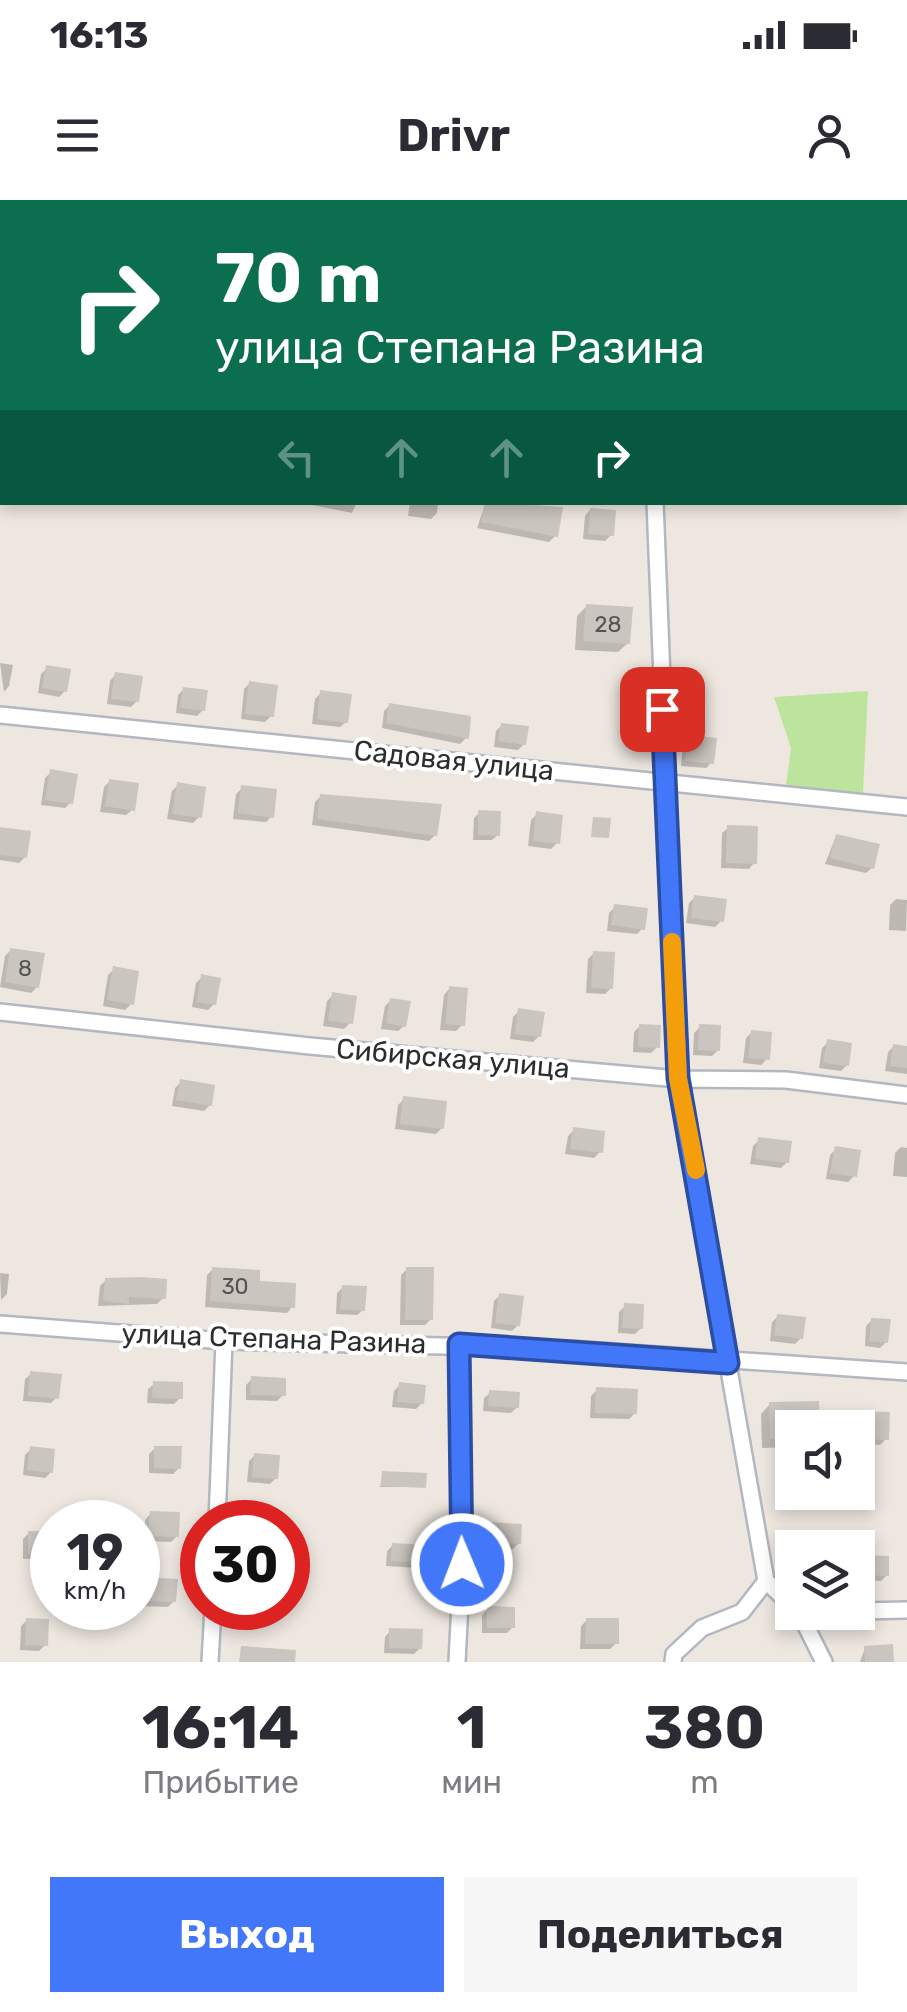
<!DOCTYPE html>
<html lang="ru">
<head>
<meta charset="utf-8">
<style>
	body { margin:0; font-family:Rubik,sans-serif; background:#f7f7f7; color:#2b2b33; height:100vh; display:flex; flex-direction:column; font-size:38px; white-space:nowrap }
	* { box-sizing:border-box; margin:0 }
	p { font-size:32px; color:#7c7c81 }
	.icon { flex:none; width:55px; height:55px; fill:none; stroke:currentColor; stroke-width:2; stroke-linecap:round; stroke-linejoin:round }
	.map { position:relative; height:1462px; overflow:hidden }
	.details { display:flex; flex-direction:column; background:#fff; flex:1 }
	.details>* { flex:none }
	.top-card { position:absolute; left:0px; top:0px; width:908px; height:305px; box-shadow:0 5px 15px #0003; background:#0b6e4f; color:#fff; overflow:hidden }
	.fabs { position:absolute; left:775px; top:1210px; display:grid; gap:20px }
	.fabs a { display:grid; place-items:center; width:100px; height:100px; border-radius:0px; background:#fff; box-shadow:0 5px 15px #0003; font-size:50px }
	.speed { position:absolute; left:30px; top:1300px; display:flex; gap:20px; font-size:50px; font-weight:700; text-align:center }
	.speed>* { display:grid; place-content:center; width:130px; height:130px; border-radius:50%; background:#fff; box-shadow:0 5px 15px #0003; line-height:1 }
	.speed small { font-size:25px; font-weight:400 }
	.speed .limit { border:15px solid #d22; background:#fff; color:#111 }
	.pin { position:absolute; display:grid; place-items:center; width:85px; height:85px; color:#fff; margin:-42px; border-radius:20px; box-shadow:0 5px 15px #0006 }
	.me { position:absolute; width:110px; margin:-55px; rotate:359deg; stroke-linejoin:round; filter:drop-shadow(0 0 8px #0008) }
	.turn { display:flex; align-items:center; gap:35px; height:210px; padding:0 50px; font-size:45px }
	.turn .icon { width:130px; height:130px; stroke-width:2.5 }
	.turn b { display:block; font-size:70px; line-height:85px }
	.lanes { display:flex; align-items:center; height:95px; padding:0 50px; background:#0003; justify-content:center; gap:50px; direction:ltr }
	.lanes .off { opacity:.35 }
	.eta { display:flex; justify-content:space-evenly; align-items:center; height:170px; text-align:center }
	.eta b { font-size:60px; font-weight:700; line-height:70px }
	.primary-button { display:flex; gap:20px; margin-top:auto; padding:20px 50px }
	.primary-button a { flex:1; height:115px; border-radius:0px; background:#4277fa; color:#fff; font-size:40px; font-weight:700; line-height:115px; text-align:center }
	.primary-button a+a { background:#f7f7f7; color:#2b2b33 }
	.status { display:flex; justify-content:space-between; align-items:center; height:70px; padding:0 50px; background:#fff; direction:ltr }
	.status svg { height:28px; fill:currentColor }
	header { display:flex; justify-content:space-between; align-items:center; height:130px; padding:0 50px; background:#fff; font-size:45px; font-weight:700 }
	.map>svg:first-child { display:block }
	.green { fill:#bde49d }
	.shadow { fill:#0003 }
	.building { fill:#cac5be }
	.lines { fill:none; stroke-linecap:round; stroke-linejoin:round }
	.minor-casing { stroke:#b3b7c0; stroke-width:20 }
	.minor { stroke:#fff; stroke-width:15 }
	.route-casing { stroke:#2b4da2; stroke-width:25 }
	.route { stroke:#4277fa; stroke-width:18 }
	.slow { stroke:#f59e0b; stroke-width:18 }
	.labels { text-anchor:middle; stroke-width:8; stroke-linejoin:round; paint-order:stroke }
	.number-label { font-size:22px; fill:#545351 }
	.street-label { font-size:28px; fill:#2d2d2d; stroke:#fff }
</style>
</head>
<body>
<div class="status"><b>16:13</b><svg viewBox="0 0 49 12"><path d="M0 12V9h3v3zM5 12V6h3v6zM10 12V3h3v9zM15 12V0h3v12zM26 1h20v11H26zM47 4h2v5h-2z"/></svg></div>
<header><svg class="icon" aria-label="menu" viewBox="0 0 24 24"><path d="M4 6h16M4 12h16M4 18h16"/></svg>Drivr<svg class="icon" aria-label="person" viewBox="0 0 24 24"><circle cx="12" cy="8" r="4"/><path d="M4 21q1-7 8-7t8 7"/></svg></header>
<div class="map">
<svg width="907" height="1462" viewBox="0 0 907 1462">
	<rect width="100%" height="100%" fill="#eee7e0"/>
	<path class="green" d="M868 491 863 594 786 586 791 548 774 497Z"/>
	<path class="shadow" d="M297 302H357L352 313Z
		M410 302H438L437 313 431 319 408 316Z
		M486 302 560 309 555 336 549 342 477 328Z
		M590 310 611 335 605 341 583 339 585 316Z
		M587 406 628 443 618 452 575 450 577 416Z
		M0 463 13 465 9 486 4 492Z
		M47 468 65 491 59 497 38 493 41 474Z
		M115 475 137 501 131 507 107 504 110 481Z
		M250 483 271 516 265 522 241 519 244 489Z
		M184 489 203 510 197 516 176 513 178 495Z
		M321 493 346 522 340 527 312 524 315 499Z
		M390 505 466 538 460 544 382 528 384 511Z
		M502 525 524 544 518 550 494 547 496 531Z
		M689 538 712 562 706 568 681 566 683 544Z
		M51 572 71 602 65 608 41 605 45 578Z
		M110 581 132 610 126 615 100 612 104 587Z
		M178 585 199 617 193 623 167 619 172 591Z
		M242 588 272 616 266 622 233 619 236 594Z
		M321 596 435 635 429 641 312 625 315 602Z
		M480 612 498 635 492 640H473L474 618Z
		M537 614 557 643 551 649 528 646 531 620Z
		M728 628 754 663 749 669 721 668 722 633Z
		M0 629 25 657 19 663 0 660Z
		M836 636 872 668 866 673 825 664Z
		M695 697 721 721 715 727 686 723 689 703Z
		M896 699 907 700 906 731 889 730 890 705Z
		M615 707 643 728 637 734 607 731 609 713Z
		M11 750 37 787 31 793 0 787 5 756Z
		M594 753 611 788 605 794 586 793 588 759Z
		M114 769 131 804 125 810 103 806 108 775Z
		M202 777 214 804 208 810 192 807 196 783Z
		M449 789 462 825 456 831 440 830 444 795Z
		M333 795 350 823 344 829 323 826 327 801Z
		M391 800 404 826 398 831 381 829 385 806Z
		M519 811 539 836 533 842 510 839 513 817Z
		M640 826 657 847 651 853 633 852 634 832Z
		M700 827 718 850 712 856 693 855 694 833Z
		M752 832 767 859 761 865 743 863 746 838Z
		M828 842 847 865 841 871 819 868 822 848Z
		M894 846 907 848V874L885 871 888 852Z
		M181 882 210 905 204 911 172 906 175 888Z
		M404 899 442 928 436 934 395 929 398 905Z
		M574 930 600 952 594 958 565 954 568 936Z
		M759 940 787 962 781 968 750 964 753 946Z
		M901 947 907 948V977L893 976 895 953Z
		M836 949 854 976 848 982 826 979 830 955Z
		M213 1069 257 1083 292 1107 287 1113 205 1107 207 1075Z
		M407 1069 431 1119 425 1125H400L401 1075Z
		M0 1073 9 1074 7 1094 1 1100Z
		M106 1080 163 1098 157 1104 98 1106 100 1086Z
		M343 1087 363 1110 357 1115 336 1114 337 1093Z
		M500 1095 518 1125 512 1131 491 1128 494 1101Z
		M625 1106 641 1128 635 1134 618 1133 619 1112Z
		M778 1116 801 1138 795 1144 770 1141 772 1122Z
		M872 1120 886 1142 880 1148 865 1146 866 1126Z
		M31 1174 57 1197 51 1203 23 1201 25 1179Z
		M252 1179 283 1195 277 1201 246 1200V1185Z
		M154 1184 180 1198 174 1204 147 1203 148 1189Z
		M400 1185 422 1203 416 1209 392 1207 394 1191Z
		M597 1190 635 1213 629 1219 590 1218 591 1196Z
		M490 1193 517 1207 511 1213 483 1211 484 1198Z
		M770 1204 792 1228V1247L762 1248 761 1214Z
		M854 1214 886 1239 880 1245 858 1244V1228H848Z
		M155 1248 179 1268 173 1274 149 1273V1254Z
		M31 1249 51 1272 45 1278 23 1275 25 1255Z
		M255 1255 276 1278 270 1284 247 1282 249 1261Z
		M383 1274 424 1287H380Z
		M150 1314 177 1336 171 1342 144 1341 145 1320Z
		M250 1314 276 1316V1322H244Z
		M491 1325 519 1343 513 1349 484 1348 485 1331Z
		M29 1333 52 1334V1359H23V1339Z
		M783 1343 809 1344V1348H792V1379L776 1378 777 1349Z
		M393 1345 425 1362 419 1368 386 1366 387 1351Z
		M858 1358H887V1375L881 1381 858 1380Z
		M143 1380 174 1401 168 1407 138 1406V1385Z
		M488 1409 513 1427 507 1433H482V1415Z
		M27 1420 45 1445 39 1451 20 1450 21 1426Z
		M587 1420 616 1443 610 1449H580L581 1426Z
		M390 1431 420 1448 414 1454 384 1453 385 1437Z
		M865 1448 892 1462H860Z"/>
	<path class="building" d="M485 302 563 307 558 337 481 322Z
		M590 308 616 310 614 336 588 334Z
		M586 404 633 407 630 444 583 441Z
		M46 465 71 469 67 492 42 488Z
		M115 472 143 476 139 502 111 499Z
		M249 481 278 485 274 517 245 514Z
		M183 487 208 490 205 511 180 508Z
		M320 490 352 494 348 523 317 519Z
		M389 503 471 516 469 539 386 523Z
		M501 523 529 526 526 545 498 541Z
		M688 535 717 538 714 564 685 561Z
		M50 569 78 574 73 604 45 600Z
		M109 579 139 583 135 611 105 606Z
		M177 582 206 587 202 618 172 614Z
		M241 585 277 589 274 618 238 613Z
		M320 594 442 604 437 636 317 619Z
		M478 610 501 611 500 636 478 635Z
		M536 611 563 615 560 644 533 641Z
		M593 617 611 618 609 638 591 637Z
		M727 625 758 626 757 664 726 663Z
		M0 627 31 631 27 658 0 655Z
		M836 634 880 644 874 669 830 658Z
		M694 695 727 699 724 722 691 718Z
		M614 704 648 708 645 730 611 725Z
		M10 748 45 753 39 788 5 782Z
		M593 751 615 752 613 789 591 788Z
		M113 766 139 771 134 805 107 800Z
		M201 774 221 778 216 805 197 802Z
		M449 786 468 788 465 826 445 824Z
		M332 792 357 796 353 824 328 821Z
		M390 798 411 801 406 827 386 823Z
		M518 808 545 812 541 837 515 834Z
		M639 824 661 825 660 848 638 847Z
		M699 824 721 825 720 851 698 850Z
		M751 830 772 832 770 860 748 858Z
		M827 839 852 843 849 866 823 863Z
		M893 844 907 846V868L890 866Z
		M180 879 215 885 212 906 176 900Z
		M403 896 447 901 444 929 400 924Z
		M573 927 605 931 603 953 570 949Z
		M758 937 792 941 789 963 755 959Z
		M835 946 861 950 857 977 830 973Z
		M212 1067 260 1070V1081L296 1083 295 1108 210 1101Z
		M406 1067H434L433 1120H405Z
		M141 1077 167 1079 166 1099 129 1097V1104L103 1101 105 1078Z
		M342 1085 367 1086 365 1111 340 1109Z
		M499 1093 524 1096 520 1126 495 1123Z
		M624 1103 644 1104 643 1129 622 1128Z
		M777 1114 806 1117 803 1139 774 1135Z
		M871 1118 891 1119 888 1143 869 1141Z
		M30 1171 62 1174 59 1199 28 1196Z
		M251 1176 286 1178V1196L250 1195Z
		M153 1181 183 1182V1199L152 1198Z
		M399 1182 426 1185 424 1204 397 1202Z
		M596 1187 638 1189 637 1214 595 1213Z
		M489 1190 520 1192 519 1208 488 1206Z
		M819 1201 820 1228H792V1239H770L769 1202Z
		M853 1211 890 1212 889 1240 858 1239Z
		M30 1246 55 1249 53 1273 27 1270Z
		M154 1246H182L181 1269 154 1268Z
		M254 1253 280 1255 278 1279 252 1277Z
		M382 1271 427 1273 426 1288 381 1286Z
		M150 1311 180 1312 179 1337 148 1336Z
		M490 1322 522 1324 521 1344 489 1343Z
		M28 1331H52V1354H28Z
		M392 1343 428 1345 427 1363 391 1361Z
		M858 1355 889 1356V1376L858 1375Z
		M142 1377 178 1379 176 1402 140 1401Z
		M487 1406 515 1407V1428H487Z
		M26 1418 49 1419 48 1446 25 1445Z
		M586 1418H619V1444H585Z
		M389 1428 423 1429 422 1449 389 1448Z
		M893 1444 894 1462H865L864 1446Z
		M241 1446 296 1450 295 1462H239Z"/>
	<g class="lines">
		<defs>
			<path id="minor" d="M655 2 656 0
				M0 189H2
				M655 302 678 879 766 1381 742 1412 702 1428 674 1454 673 1462
				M0 515 907 607
				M0 812 310 846 678 879 786 880 907 895
				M0 1124 224 1141 571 1149 907 1172
				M217 1322 224 1141
				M766 1381 792 1406
				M858 1411 907 1410
				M799 1412 824 1462
				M210 1462 213 1408
				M457 1462 462 1364 459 1144"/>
		</defs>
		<use href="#minor" class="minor-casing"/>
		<use href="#minor" class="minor"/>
	</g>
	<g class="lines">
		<defs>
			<path id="route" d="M462 1364 459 1144 728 1163 678 878 662 509"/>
		</defs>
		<use href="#route" class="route-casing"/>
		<use href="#route" class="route"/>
		<path class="slow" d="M672 742 678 878 696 970"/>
	</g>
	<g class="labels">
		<g class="number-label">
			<text x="608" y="432">28</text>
			<text x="25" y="776">8</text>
			<text x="235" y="1094">30</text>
		</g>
		<g class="street-label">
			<text transform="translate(454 560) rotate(6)" y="10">Садовая улица</text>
			<text transform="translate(453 858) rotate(5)" y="10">Сибирская улица</text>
			<text transform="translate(274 1138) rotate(2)" y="10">улица Степана Разина</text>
		</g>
	</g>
</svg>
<div class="fabs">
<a><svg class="icon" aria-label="sound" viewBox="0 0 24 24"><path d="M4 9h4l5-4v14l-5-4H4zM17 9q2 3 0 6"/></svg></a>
<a><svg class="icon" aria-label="layers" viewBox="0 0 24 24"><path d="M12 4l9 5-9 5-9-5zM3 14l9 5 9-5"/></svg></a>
</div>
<div class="speed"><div>19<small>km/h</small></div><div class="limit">30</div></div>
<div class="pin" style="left:662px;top:509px;background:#d93025"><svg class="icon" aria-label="arrive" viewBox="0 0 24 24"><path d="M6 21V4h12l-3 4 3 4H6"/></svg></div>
<svg class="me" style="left:462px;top:1364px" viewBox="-20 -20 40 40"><circle r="17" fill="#4277fa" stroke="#fff" stroke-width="3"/><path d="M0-11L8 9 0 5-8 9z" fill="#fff"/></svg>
<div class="top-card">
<div class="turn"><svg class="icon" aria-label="right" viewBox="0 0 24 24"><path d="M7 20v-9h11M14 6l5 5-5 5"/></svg><div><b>70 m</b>улица Степана Разина</div></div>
<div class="lanes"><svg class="icon off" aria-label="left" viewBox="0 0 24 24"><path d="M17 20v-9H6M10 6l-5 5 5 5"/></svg><svg class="icon off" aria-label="ahead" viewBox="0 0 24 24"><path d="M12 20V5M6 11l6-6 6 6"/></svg><svg class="icon off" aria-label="ahead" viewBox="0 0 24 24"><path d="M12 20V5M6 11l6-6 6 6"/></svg><svg class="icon" aria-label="right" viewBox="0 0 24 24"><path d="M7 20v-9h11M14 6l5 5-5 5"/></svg></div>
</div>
</div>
<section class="details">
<div class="eta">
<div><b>16:14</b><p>Прибытие</p></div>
<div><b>1</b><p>мин</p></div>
<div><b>380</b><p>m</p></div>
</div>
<div class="primary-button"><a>Выход</a><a>Поделиться</a></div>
</section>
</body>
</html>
